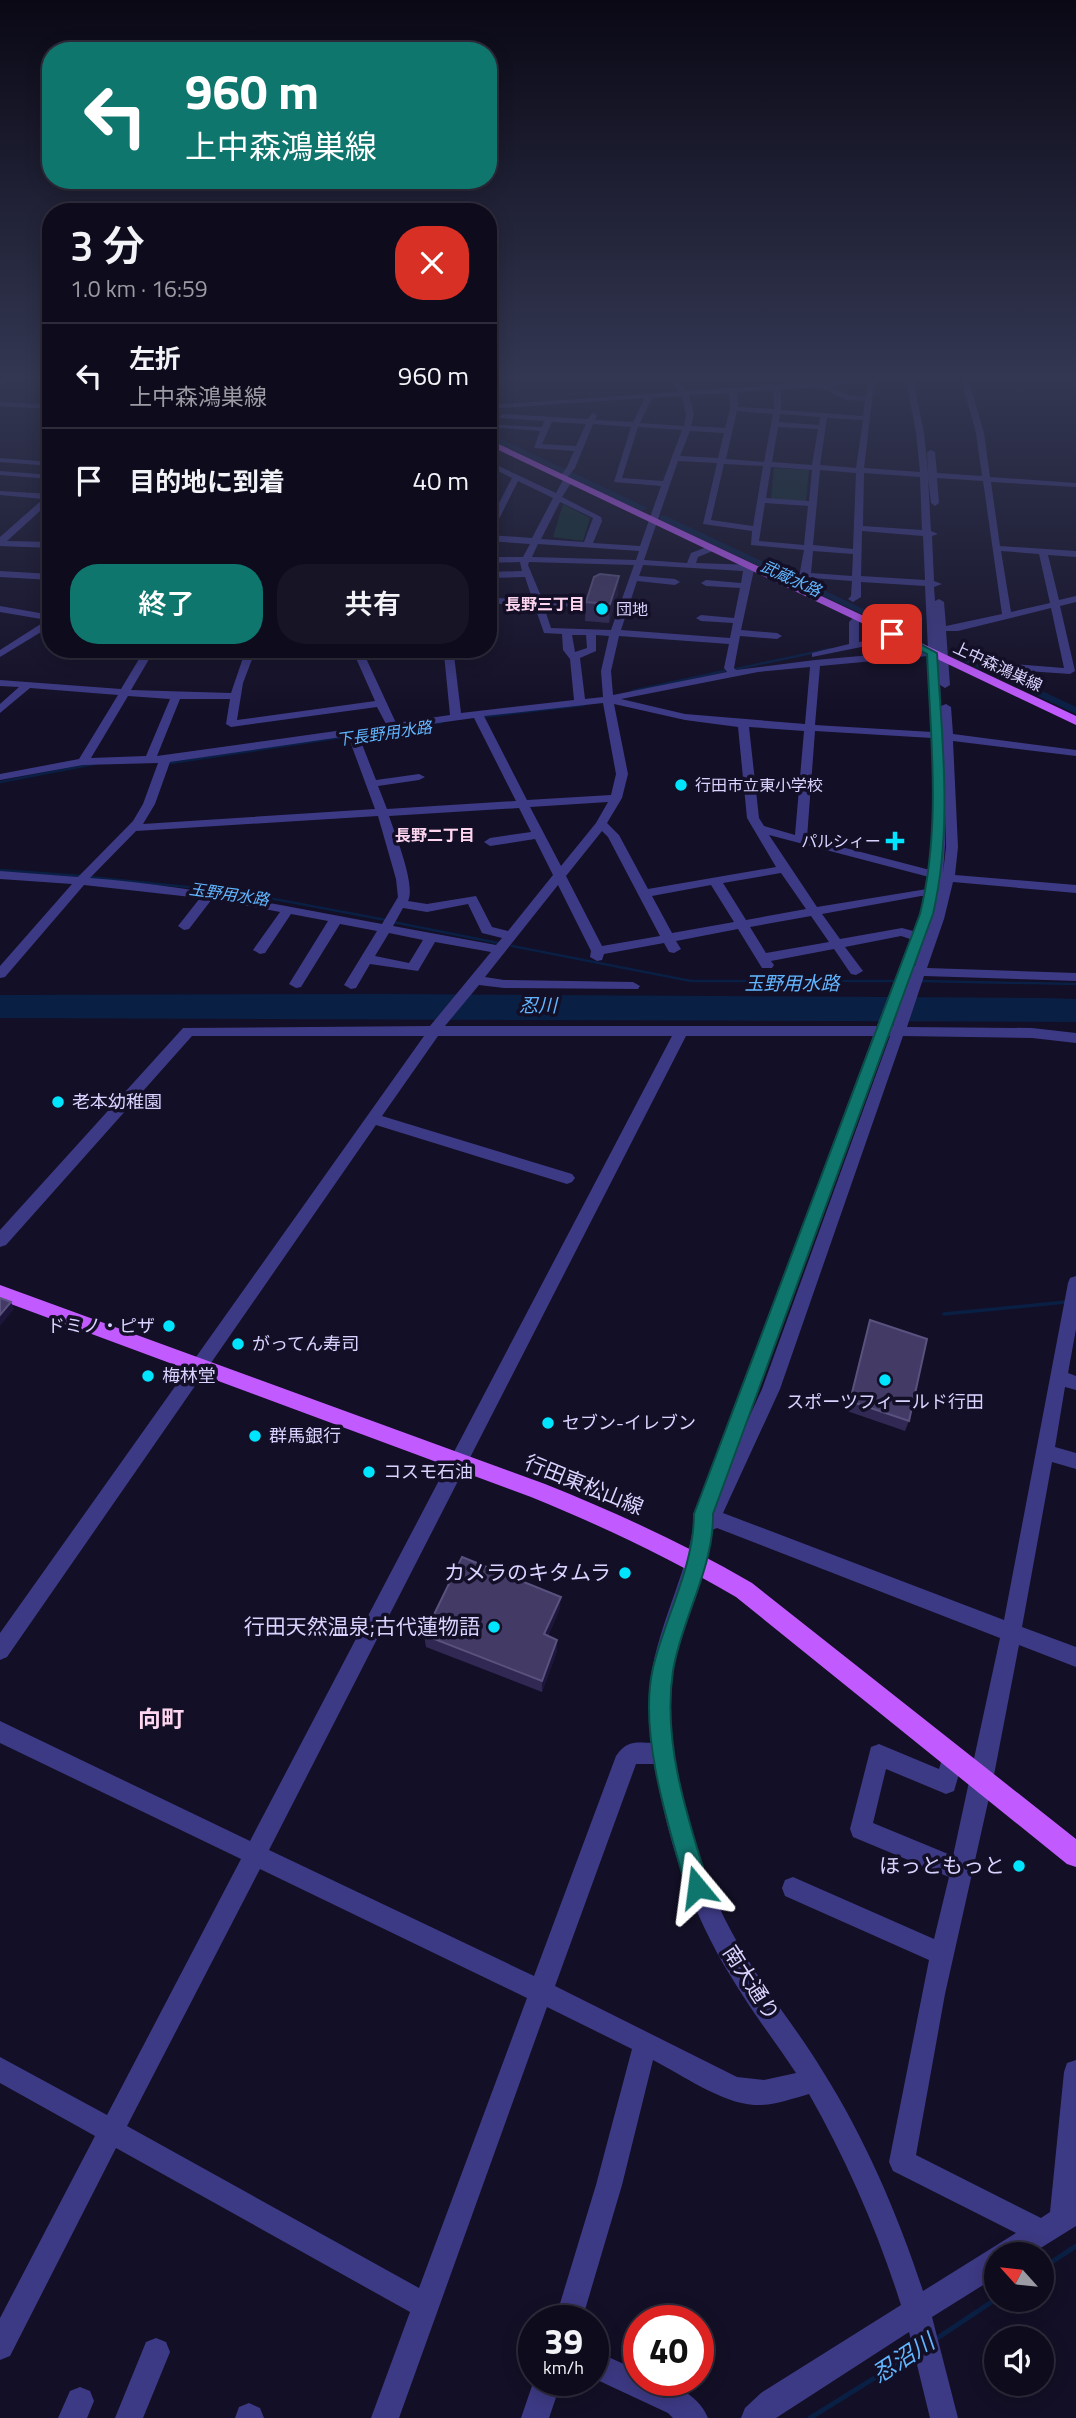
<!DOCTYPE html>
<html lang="ja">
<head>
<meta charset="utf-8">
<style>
	body { margin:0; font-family:"Titillium Web","Noto Sans JP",sans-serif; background:#171425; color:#f1f3f6; height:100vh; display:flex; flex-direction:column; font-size:26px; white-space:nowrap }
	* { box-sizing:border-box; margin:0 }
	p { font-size:23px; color:#9b9ba3 }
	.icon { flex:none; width:38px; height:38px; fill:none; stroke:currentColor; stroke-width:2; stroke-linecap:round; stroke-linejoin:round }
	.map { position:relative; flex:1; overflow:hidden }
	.drawer { position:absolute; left:42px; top:203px; width:455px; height:455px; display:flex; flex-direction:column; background:#0e0b1c; border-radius:28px; box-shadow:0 4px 18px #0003,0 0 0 2px #2e2b3b }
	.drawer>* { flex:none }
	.guide { position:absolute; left:42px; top:42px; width:455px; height:147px; border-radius:28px; box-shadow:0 4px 18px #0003,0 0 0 2px #2e2b3b; background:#0f766e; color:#fff; overflow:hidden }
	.needle { width:46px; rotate:297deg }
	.controls { position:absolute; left:984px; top:2242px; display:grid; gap:14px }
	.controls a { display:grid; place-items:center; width:70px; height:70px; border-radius:50%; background:#0e0b1c; box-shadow:0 4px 18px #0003,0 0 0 2px #2e2b3b; font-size:35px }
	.speed { position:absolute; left:518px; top:2305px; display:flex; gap:14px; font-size:35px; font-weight:700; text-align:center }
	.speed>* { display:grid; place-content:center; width:91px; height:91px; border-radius:50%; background:#0e0b1c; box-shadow:0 4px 18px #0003,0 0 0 2px #2e2b3b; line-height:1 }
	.speed small { font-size:18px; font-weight:400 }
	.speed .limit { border:10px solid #d22; background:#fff; color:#111 }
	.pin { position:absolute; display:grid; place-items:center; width:60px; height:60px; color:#fff; margin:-30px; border-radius:14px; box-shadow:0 4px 10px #0006 }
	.me { position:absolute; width:77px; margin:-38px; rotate:344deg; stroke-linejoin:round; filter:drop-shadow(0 0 5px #0008) }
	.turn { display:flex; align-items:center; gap:24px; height:147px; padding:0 28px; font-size:32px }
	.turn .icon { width:91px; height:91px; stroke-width:2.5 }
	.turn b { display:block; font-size:49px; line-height:60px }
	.round { display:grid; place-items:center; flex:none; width:74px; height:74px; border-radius:28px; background:#171425 }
	.headline { display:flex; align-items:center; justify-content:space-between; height:119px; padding:0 28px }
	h1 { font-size:42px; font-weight:600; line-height:52px }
	.primary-button { display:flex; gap:14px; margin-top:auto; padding:14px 28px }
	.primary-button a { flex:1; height:80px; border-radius:28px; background:#0f766e; color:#fff; font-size:28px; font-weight:600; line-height:80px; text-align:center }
	.primary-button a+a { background:#171425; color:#f1f3f6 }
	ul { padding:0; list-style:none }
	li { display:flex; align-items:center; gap:21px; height:105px; padding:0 28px; border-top:2px solid #2e2b3b }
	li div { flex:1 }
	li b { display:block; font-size:26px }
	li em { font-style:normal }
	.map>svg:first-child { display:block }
	.green { fill:#12302f }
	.water { fill:#0a1f44 }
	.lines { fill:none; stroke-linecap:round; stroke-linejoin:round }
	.stream-far2 { stroke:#0a1f44; stroke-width:2.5 }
	.stream-far1 { stroke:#0a1f44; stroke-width:3.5 }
	.stream { stroke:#0a1f44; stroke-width:5 }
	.canal { fill:#0a1f44; fill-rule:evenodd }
	.minor { fill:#3d3a85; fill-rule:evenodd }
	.major { fill:#c25bff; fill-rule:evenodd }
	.wall { fill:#312854 }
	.shaded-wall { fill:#1d163a }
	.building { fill:#433a66; stroke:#5a527e; stroke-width:2 }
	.route { fill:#0f766e; stroke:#0a4d48; stroke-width:2 }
	.poi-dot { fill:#00e5ff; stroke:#130f26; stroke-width:2.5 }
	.labels { text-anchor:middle; stroke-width:7; stroke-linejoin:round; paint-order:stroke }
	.far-water-label { font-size:16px; font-style:italic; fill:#62b6ff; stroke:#130f26 }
	.far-neighbourhood-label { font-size:16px; font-weight:bold; fill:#ffd6f0; stroke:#130f26 }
	.far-poi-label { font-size:16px; fill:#d9d4ff; stroke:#130f26; text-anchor:start }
	.far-street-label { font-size:16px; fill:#d9d4ff; stroke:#130f26 }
	.poi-label { font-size:18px; fill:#d9d4ff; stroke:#130f26; text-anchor:start }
	.water-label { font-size:19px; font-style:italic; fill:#62b6ff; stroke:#130f26 }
	.near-street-label { font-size:21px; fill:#d9d4ff; stroke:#130f26 }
	.near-poi-label { font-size:21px; fill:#d9d4ff; stroke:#130f26; text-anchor:end }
	.near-neighbourhood-label { font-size:23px; font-weight:bold; fill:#ffd6f0; stroke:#130f26 }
	.near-water-label { font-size:23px; font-style:italic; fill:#62b6ff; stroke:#130f26 }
</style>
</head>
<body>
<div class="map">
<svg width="1076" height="2418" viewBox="0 0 1076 2418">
	<rect width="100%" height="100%" fill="#130f26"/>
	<path class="green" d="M774 468 809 470 806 501 771 499Z
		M563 504 590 518 583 541 553 537Z"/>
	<path class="water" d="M381 994 1045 998 1076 999V1022L0 1018V995Z"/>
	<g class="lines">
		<path class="stream-far2" d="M871 640 887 637
			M736 669 830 649
			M632 691 724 671
			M481 717 584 705
			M171 763 442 722
			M0 782 94 764
			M0 870 81 876
			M89 877 237 892 386 920
			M393 922 498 943
			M512 946 691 981H912
			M920 981 1076 984"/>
		<path class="stream-far1" d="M944 1314 1076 1301"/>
		<path class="stream" d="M1041 2269 1076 2246
			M936 2339 996 2299
			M810 2418 918 2351"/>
		<path class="canal" d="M488 433 646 507 647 509 640 511 488 438Z
			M660 516H666L923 637 916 639 660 520Z
			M955 653H961L1076 707V714L955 657Z"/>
		<path class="minor" d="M7 375H15L0 385V380Z
			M665 375H672L686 391 905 375H959L913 380 924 432 928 473 927 452 931 450 935 452 937 473 982 476 976 433 960 375H967L984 433 990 477 1076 483V487L991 482 1000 546 1076 551V557L1048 555 1059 600 1076 596V602L1060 606 1075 671 1070 674 1000 669 995 666 1000 663 1064 668 1051 608 958 631H946L950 685 945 688 940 685 941 706 946 704 951 707 953 734 1076 750V756L953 741 958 847 955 875 1076 885V893L953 882 944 919 927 968 1076 973V981L924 976 907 1027 1032 1028 1076 1033V1043L1032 1038 903 1036 780 1389 723 1513 1004 1620 1068 1283 1070 1278 1076 1276V1329L1068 1373 1076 1376V1390L1065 1387 1055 1447 1076 1453V1469L1052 1462 1022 1627 1076 1647V1667L1019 1645 993 1780 945 1994 916 2155 1041 2218 1050 2212 1064 2072 1067 2063 1076 2060V2226L1031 2254H996V2277L932 2317 958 2418H930L909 2332 776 2418H741L745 2408 761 2393 901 2305C878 2232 847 2161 809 2094 791 2099 773 2106 754 2105 722 2103 682 2075 653 2060L622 2185 582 2320H555L596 2185 632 2049 547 2007 399 2418H371L410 2312 116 2148 10 2356 0 2360V2318L95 2136 0 2083V2057L107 2115 241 1859 0 1743V1721L250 1841 672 1036H438L382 1116 572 1174 575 1178 572 1182 567 1184 376 1125 7 1657 0 1660V1633L424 1036H192L6 1245 0 1247V1230L183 1028 430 1026 491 952 435 942 418 971 370 964 356 988 351 989 344 985 377 931 340 924 301 987 296 988 289 984 328 921 291 914 265 953 260 954 253 950 280 912 212 899 189 929 184 930 178 926 200 898 84 885 5 977 0 978V966L72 884 0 879V871L78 877 133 821 143 804 158 763 83 765 0 780V774L79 759 118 695 30 688 0 713V704L19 687 0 686V680L121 689 145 649H155L131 690 231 693 246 649H256L243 683 237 720 375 701 355 656 356 649H366L365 656 396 723 450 715 444 654 448 649H459L454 655 461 713 574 700 570 659 563 650 562 634 544 633 535 607 488 603V597L533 601 525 577 488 578V572L522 571 520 562 488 563V557H523L530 544 488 541V524L512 478 488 466V461L556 493 563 480 559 478 567 467 574 451 534 448 540 431 492 427 496 425 542 427 544 421 499 418 502 414 587 419 593 413 597 415 595 420 633 422 645 398 488 409V405L679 392ZM906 381 916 432 920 472 864 468 874 383ZM865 383 867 385 866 397 850 396 829 386ZM819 387 846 400 865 401 863 416 781 410V389ZM774 390V409L738 407 737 392ZM729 393 730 409 725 428 691 426 694 414 689 395ZM682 396 686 414 684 426 640 423 652 398ZM737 411 773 414 764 462 726 459ZM780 414 820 417 819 425 779 422ZM827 418 863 420 856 468 820 465ZM552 422 586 424 576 446 542 444ZM593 424 631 427 614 482 661 486 640 546 593 543 602 521 601 517 562 497 573 480 567 478 575 468ZM638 427 682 430 663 481 622 478ZM778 427 818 429 812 465 772 462ZM690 431 724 433 718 458 680 456ZM678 461 717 463 703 524 752 531 751 545 804 550 799 577 852 581 851 596 848 599 853 602 861 597V582L925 586 928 650 815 660 736 670 734 668 740 636 777 639 782 636 777 633 741 630 755 565 696 563 698 557 715 550V546L712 545 691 553 687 563 644 560ZM724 464 763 466 753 526 711 520ZM771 467 812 470 809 501 766 498ZM820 470 856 473 853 549 813 545ZM864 473 920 477 922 530 863 526ZM928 477 931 503 935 506 939 503 937 478 983 481 1002 614 946 626 944 602 939 599 935 601 934 587 942 584 934 581 932 536 938 534 931 531ZM518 481 553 498 532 538 489 535 492 533ZM560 502 593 518 584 542 541 539ZM765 503 808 506 804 545 759 541ZM862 531 923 536 925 580 861 576ZM538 544 639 551 636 560 532 557ZM813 551 853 554 852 576 811 573ZM1001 551 1039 554 1050 603 1011 612ZM529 562 634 565 611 630 551 628 544 607 585 606 590 603 585 600 543 601 528 565ZM643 565 743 571 741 583 706 580 701 583 706 586 740 588 734 618 701 615 696 618 701 621 733 623 730 638 621 630 637 581 675 585 680 582 675 579 639 576ZM572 635H586L587 648 575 652ZM596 635 609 636 601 671 603 697 585 699 580 658 596 651ZM619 636 729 644 724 668 727 672 613 695 611 671ZM928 656 932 732 815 725 820 666ZM810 667 805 724 685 714 621 699 758 672ZM128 696 170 699 146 756 91 758ZM180 699H230L226 724 231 727 377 707 386 724 157 756ZM603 703 616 774 611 795 527 800 484 716ZM614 704 685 720 738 727 747 818 776 867 648 889 619 835 607 823 622 798 628 774ZM474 718 516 801 387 809 378 786 419 780 425 777 419 774 376 780 358 734ZM749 727 804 731 795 835 764 826 759 818ZM815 731 932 738 933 845 930 870 807 838ZM348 736 375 809 143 824 155 804 170 762ZM944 783 946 847 943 873 945 845ZM608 802 596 823 561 866 530 807ZM519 808 531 832 490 838 484 842 490 846 535 839 553 875 508 931 492 927 476 896 427 904 408 901C416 885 395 834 389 816ZM378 816 396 879 398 897 382 924C285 906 190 886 90 878L136 831ZM602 831 608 837 660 936 602 946 566 876ZM769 835 929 877 927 889 817 907ZM781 873 806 909 746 920 723 883ZM558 885 591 951 590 957 597 961 602 960 604 954 664 943 669 952 674 953 681 949 676 941 738 929 762 968H772L774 965 771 961 834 949 851 974 856 975 863 971 845 947 901 936 910 939 877 1026H445L479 985 504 988 638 989 640 986 633 982 504 980 485 977ZM711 885 734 922 672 933 652 896ZM921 896H926L913 931 902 928 840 939 822 914ZM936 903 915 966H913ZM468 904 482 933 502 938 496 945 393 926 403 908 427 912ZM811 916 829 942 766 953 750 927ZM389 933 423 940 409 963 375 956ZM910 974 893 1026H891ZM686 1036H873L695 1514C689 1572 659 1621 651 1677 648 1699 650 1721 652 1743 635 1742 626 1741 616 1756L534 1976 269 1850ZM887 1036H890L762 1389 747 1422ZM717 1528 1000 1638 953 1856 873 1823 886 1769 946 1794 954 1791 964 1757 961 1749 953 1746 945 1749 939 1769 879 1744 871 1747 850 1829 853 1837 949 1877 934 1939 793 1877 785 1880 782 1888 785 1896 929 1960 889 2162 893 2171 1016 2233 923 2291C898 2215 865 2138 822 2070 799 2032 771 1998 748 1960 701 1885 670 1788 670 1699 670 1640 706 1588 712 1530ZM636 1764H655C666 1838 691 1911 730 1975 750 2009 774 2040 796 2073L764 2080 737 2077 555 1986ZM260 1869 527 1998 419 2288 127 2126Z
			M0 402 51 405V409L0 406Z
			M0 458 51 462V466L0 462Z
			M0 471 51 475V479L0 475Z
			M0 491 51 494V501L7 541 51 542V548L0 546V537L43 499 0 495Z
			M0 571 51 574V580L0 577Z
			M0 606 51 615V626L0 657V650L47 620 0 612Z
			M857 614 862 617 859 622V642L873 639 878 642 876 644 812 657V653L849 644V622Z
			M156 2338 166 2342 170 2352 143 2418H115L146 2342Z
			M593 2350 639 2371V2380C666 2380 697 2391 708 2418H673L668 2413 593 2378Z
			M534 2380H562L549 2418H521Z
			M80 2387 90 2391 94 2401 87 2418H58L70 2391Z
			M249 2403 260 2408 264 2418H235L239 2407Z"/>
		<path class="major" d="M488 439 1076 716V725L488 445Z
			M0 1285 545 1484C617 1513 685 1544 752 1583L1076 1839V1867L1067 1864 736 1597C670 1558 602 1526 531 1497L0 1300Z"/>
	</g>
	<path class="wall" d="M618 594 609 623 585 621 586 602Z
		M870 1320 909 1421 905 1431 847 1411Z
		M560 1608 548 1636 557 1640V1651L542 1692 426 1647 424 1635Z"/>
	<path class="shaded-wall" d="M619 576 618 594 609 623 610 604Z
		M11 1302 14 1309 0 1326V1315Z
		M561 1597 560 1608 544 1645V1634Z
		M557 1640V1651L542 1692V1681Z"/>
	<path class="building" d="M600 574 619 576 610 604 586 602 594 577Z
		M0 1298 11 1302 0 1315Z
		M870 1320 927 1339 909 1421 850 1401Z
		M462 1557 561 1597 544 1634 557 1640 542 1681 424 1635Z"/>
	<linearGradient id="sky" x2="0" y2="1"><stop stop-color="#0a0815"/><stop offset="0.53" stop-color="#333752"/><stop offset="1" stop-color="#333752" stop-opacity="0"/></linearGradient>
	<rect width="1076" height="713" fill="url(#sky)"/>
	<path class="route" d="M889 631H896L937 653C942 740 953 828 933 914L713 1514C714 1568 681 1620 673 1671 662 1743 688 1819 709 1887L705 1896 697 1899 689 1896 686 1887C668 1825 638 1732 653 1668 665 1617 694 1567 694 1514L920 914C941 829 931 741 927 654L889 636Z"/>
	<g class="poi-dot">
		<circle cx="602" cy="609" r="7"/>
		<circle cx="681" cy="785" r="7"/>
		<path d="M891.5 830.5h7v7h7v7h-7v7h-7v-7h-7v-7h7z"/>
		<circle cx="58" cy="1102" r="7"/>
		<circle cx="169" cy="1326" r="7"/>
		<circle cx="238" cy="1344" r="7"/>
		<circle cx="148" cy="1376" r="7"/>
		<circle cx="885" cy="1380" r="7"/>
		<circle cx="548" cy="1423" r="7"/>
		<circle cx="255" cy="1436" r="7"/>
		<circle cx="369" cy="1472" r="7"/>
		<circle cx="625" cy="1573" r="7"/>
		<circle cx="494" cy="1627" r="7"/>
		<circle cx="1019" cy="1866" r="7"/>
	</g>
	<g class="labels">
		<g class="far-water-label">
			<text transform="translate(791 578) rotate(25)" y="6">武蔵水路</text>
			<text transform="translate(384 733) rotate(-8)" y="6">下長野用水路</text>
			<text transform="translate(229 894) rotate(8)" y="6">玉野用水路</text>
		</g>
		<g class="far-neighbourhood-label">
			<text x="545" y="610">長野三丁目</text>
			<text x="435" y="841">長野二丁目</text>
		</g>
		<g class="far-poi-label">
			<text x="616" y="615">団地</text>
			<text x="695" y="791">行田市立東小学校</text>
			<text x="881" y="847" text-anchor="end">パルシィー</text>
		</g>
		<g class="far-street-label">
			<text transform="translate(998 666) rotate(25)" y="6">上中森鴻巣線</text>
		</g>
		<g class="poi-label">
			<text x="72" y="1108">老本幼稚園</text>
			<text x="155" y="1332" text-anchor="end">ドミノ・ピザ</text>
			<text x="252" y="1350">がってん寿司</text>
			<text x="162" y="1382">梅林堂</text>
			<text x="885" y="1408" text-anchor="middle">スポーツフィールド行田</text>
			<text x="562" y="1429">セブン-イレブン</text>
			<text x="269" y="1442">群馬銀行</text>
			<text x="383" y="1478">コスモ石油</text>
		</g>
		<g class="water-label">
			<text x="792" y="990">玉野用水路</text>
			<text x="538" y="1012">忍川</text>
		</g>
		<g class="near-street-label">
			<text transform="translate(584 1485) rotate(22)" y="7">行田東松山線</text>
			<text transform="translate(751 1983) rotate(57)" y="7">南大通り</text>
		</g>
		<g class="near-poi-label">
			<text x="611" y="1580">カメラのキタムラ</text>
			<text x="480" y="1634">行田天然温泉;古代蓮物語</text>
			<text x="1005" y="1873">ほっともっと</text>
		</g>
		<g class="near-neighbourhood-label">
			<text x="161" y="1727">向町</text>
		</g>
		<g class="near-water-label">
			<text transform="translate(903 2358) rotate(-33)" y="8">忍沼川</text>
		</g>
	</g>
</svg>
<div class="controls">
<a><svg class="needle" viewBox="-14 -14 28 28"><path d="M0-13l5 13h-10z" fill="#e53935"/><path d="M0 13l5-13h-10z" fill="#9b9ba3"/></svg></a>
<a><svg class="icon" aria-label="sound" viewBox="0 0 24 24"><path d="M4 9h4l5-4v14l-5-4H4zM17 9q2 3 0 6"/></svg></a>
</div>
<div class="speed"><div>39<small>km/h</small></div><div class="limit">40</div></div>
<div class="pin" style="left:892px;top:634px;background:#d93025"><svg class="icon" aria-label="arrive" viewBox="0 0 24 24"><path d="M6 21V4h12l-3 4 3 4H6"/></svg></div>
<svg class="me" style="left:697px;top:1887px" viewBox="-20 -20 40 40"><path d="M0-17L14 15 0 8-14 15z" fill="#0f766e" stroke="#fff" stroke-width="4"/></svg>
<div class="guide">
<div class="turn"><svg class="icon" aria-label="left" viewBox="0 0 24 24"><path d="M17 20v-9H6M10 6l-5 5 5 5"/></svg><div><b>960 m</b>上中森鴻巣線</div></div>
</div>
<section class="drawer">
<div class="headline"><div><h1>3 分</h1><p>1.0 km · 16:59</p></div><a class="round" style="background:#d93025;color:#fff"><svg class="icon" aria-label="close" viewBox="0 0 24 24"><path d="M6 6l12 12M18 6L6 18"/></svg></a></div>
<ul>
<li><svg class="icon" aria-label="left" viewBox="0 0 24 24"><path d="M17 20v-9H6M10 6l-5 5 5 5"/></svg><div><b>左折</b><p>上中森鴻巣線</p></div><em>960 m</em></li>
<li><svg class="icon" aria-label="arrive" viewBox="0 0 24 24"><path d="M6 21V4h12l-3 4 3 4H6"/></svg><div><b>目的地に到着</b></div><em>40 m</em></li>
</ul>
<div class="primary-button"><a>終了</a><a>共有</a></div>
</section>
</div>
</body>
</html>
